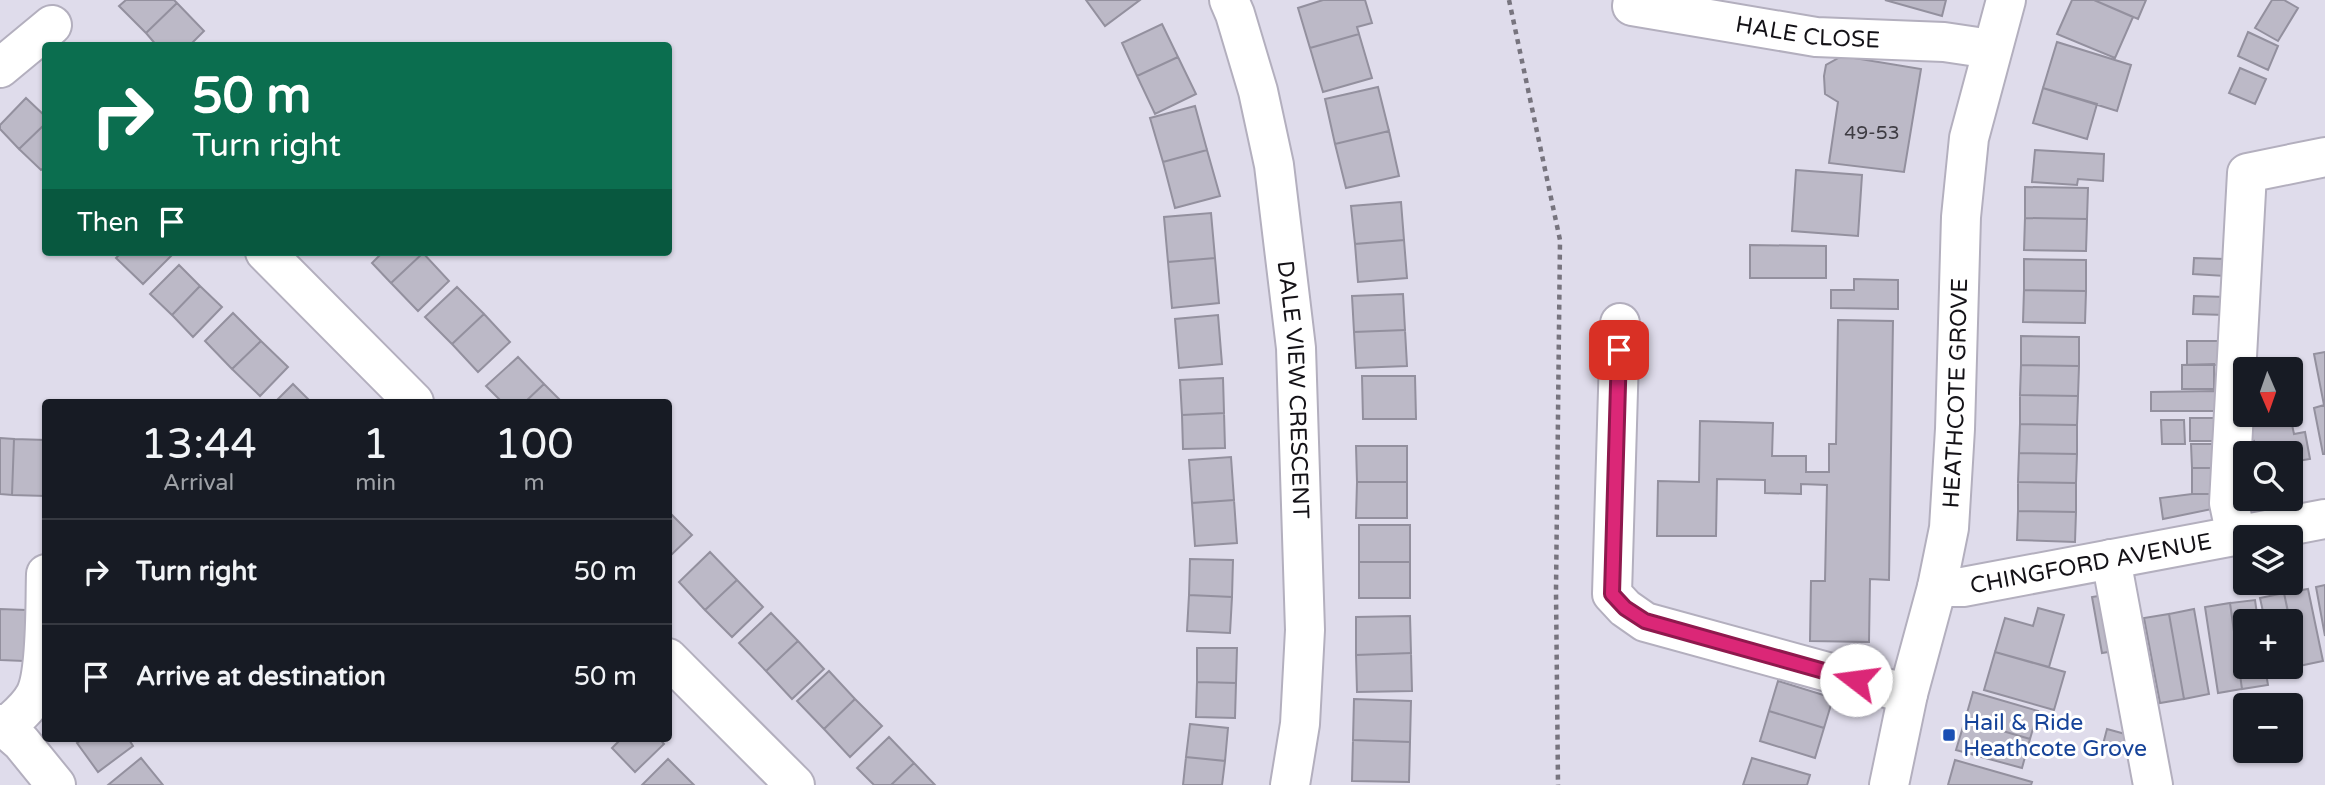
<!DOCTYPE html>
<html lang="en">
<head>
<meta charset="utf-8">
<style>
	body { margin:0; font-family:"Varela Round",sans-serif; background:#20242c; color:#f1f3f6; height:100vh; display:flex; flex-direction:column; font-size:26px; white-space:nowrap }
	* { box-sizing:border-box; margin:0 }
	p { font-size:23px; color:#9ea1a6 }
	.icon { flex:none; width:38px; height:38px; fill:none; stroke:currentColor; stroke-width:2; stroke-linecap:round; stroke-linejoin:round }
	.map { position:relative; flex:1; overflow:hidden }
	.sheet { position:absolute; left:42px; top:399px; width:630px; height:343px; display:flex; flex-direction:column; background:#171b24; border-radius:7px; box-shadow:0 2px 5px #0004 }
	.sheet>* { flex:none }
	.hud { position:absolute; left:42px; top:42px; width:630px; height:214px; border-radius:7px; box-shadow:0 2px 5px #0004; background:#0b6e4f; color:#fff; overflow:hidden }
	.needle { width:46px; rotate:178deg }
	.buttons { position:absolute; left:2233px; top:357px; display:grid; gap:14px }
	.buttons a { display:grid; place-items:center; width:70px; height:70px; border-radius:7px; background:#171b24; box-shadow:0 2px 5px #0004; font-size:35px }
	.pin { position:absolute; display:grid; place-items:center; width:60px; height:60px; color:#fff; margin:-30px; border-radius:14px; box-shadow:0 4px 10px #0006 }
	.me { position:absolute; width:77px; margin:-38px; rotate:285deg; stroke-linejoin:round; filter:drop-shadow(0 0 5px #0008) }
	.turn { display:flex; align-items:center; gap:24px; height:147px; padding:0 35px; font-size:32px }
	.turn .icon { width:91px; height:91px; stroke-width:2.5 }
	.turn b { display:block; font-size:49px; line-height:60px }
	.then { display:flex; align-items:center; height:66px; padding:0 35px; background:#0003; gap:14px; font-size:26px }
	.eta { display:flex; justify-content:space-evenly; align-items:center; height:119px; text-align:center }
	.eta b { font-size:42px; font-weight:600; line-height:49px }
	ul { padding:0; list-style:none }
	li { display:flex; align-items:center; gap:21px; height:105px; padding:0 35px; border-top:2px solid #363941 }
	li div { flex:1 }
	li b { display:block; font-size:26px }
	li em { font-style:normal }
	.map>svg:first-child { display:block }
	.building { fill:#bcb9c7; stroke:#93909e; stroke-width:2 }
	.lines { fill:none; stroke-linecap:round; stroke-linejoin:round }
	.minor-casing { stroke:#b3afbe; stroke-width:42 }
	.path { stroke:#77747e; stroke-width:4.5; stroke-dasharray:5 5; stroke-linecap:butt }
	.minor { stroke:#fff; stroke-width:38 }
	.route-casing { stroke:#8e194d; stroke-width:18 }
	.route { stroke:#db2777; stroke-width:12 }
	.transit-dot { fill:#1a4fb4; stroke:#fff; stroke-width:2.5 }
	.labels { text-anchor:middle; stroke-width:6; stroke-linejoin:round; paint-order:stroke }
	.number-label { font-size:19px; fill:#3e3c43 }
	.street-label { font-size:23px; fill:#141217; stroke:#fff }
	.transit-label { font-size:23px; fill:#164399; stroke:#fff; text-anchor:start }
</style>
</head>
<body>
<div class="map">
<svg width="2325" height="785" viewBox="0 0 2325 785">
	<rect width="100%" height="100%" fill="#dfdceb"/>
	<path class="building" d="M126 0H174L177 3 146 33 119 6Z
		M1086 0H1140L1105 26Z
		M1323 0H1365L1372 23 1357 27 1359 34 1310 48 1298 8Z
		M1885 0H1946L1942 16Z
		M2072 0H2094L2133 17 2115 58 2057 34Z
		M2094 0H2146L2138 19Z
		M2272 0H2284L2298 8 2278 41 2255 28Z
		M177 3 204 31 189 46H157L146 33Z
		M1162 24 1178 57 1137 76 1122 43Z
		M2248 32 2278 46 2268 70 2238 56Z
		M1359 34 1372 78 1323 92 1310 48Z
		M2057 42 2131 65 2117 111 2043 88Z
		M1842 56 1921 69 1904 172 1829 163 1838 102 1825 94 1824 76 1826 65Z
		M1178 57 1196 94 1155 114 1137 76Z
		M2240 68 2266 79 2255 104 2229 93Z
		M1378 87 1389 131 1335 144 1325 99Z
		M2043 88 2097 104 2087 139 2033 123Z
		M26 98 46 117V123L19 149 0 129V125Z
		M1195 106 1207 150 1163 162 1150 118Z
		M46 123V166L41 170 19 149Z
		M1389 131 1399 176 1346 188 1335 144Z
		M1207 150 1220 196 1175 208 1163 162Z
		M2035 150 2104 154 2103 181 2078 179 2077 185 2032 182Z
		M1796 170 1862 175 1858 236 1792 231Z
		M2025 187 2088 188 2087 219 2025 218Z
		M1401 202 1404 240 1355 244 1351 206Z
		M1211 213 1215 258 1168 262 1164 217Z
		M2025 218 2087 219 2086 251 2024 250Z
		M1404 240 1407 278 1358 282 1355 244Z
		M1750 245 1826 246V278H1750Z
		M122 252H175L143 284 116 258Z
		M383 252H422L423 253 391 283 372 263Z
		M423 253 449 281 418 311 391 283Z
		M1215 258 1219 303 1172 308 1168 262Z
		M2194 258 2225 259V276L2193 274Z
		M2024 259 2086 260V291L2024 290Z
		M179 265 200 286 172 315 150 294Z
		M1854 279 1898 280V309L1831 308V290H1854Z
		M200 286 222 307 193 337 172 315Z
		M457 287 484 314 452 344 425 317Z
		M2024 290 2086 291 2085 323 2023 322Z
		M1403 294 1405 330 1354 332 1352 296Z
		M2194 296 2226 297 2225 315 2193 314Z
		M233 313 261 341 232 369 205 341Z
		M484 314 510 342 478 372 452 344Z
		M1218 315 1222 364 1179 368 1175 319Z
		M1838 320 1893 321 1889 580 1870 579 1869 642 1810 641 1811 581H1825L1827 485 1801 484V494L1765 493V480L1717 479 1716 536H1657L1658 481 1699 482 1700 421 1773 423 1772 456H1806V472H1829V444H1836Z
		M1405 330 1407 366 1356 368 1354 332Z
		M2021 336 2079 337V366L2021 365Z
		M261 341 288 367 260 396 232 369Z
		M2187 341H2218V365H2187Z
		M2325 352V454H2323L2314 408 2324 405 2314 354Z
		M518 357 544 384 525 402H502L486 386Z
		M2214 364V389H2182V365Z
		M2021 365 2079 366 2078 396 2020 395Z
		M1362 376H1415L1416 419H1363Z
		M1223 378 1224 413 1182 415 1180 380Z
		M293 384 311 402H275Z
		M544 384 562 402H525Z
		M2216 391V411H2151V392Z
		M2020 395 2078 396 2077 425 2020 424Z
		M1224 413 1225 448 1183 449 1182 415Z
		M2245 415H2290L2294 434 2305 432 2310 459 2291 462V453H2256L2254 441 2239 444Z
		M2190 418H2218V441H2190Z
		M2161 420H2184L2185 444H2162Z
		M2020 424 2077 425V454L2019 453Z
		M0 438 14 439 12 495 0 494Z
		M14 439 46 440V496L12 495Z
		M2191 444H2223V468H2192Z
		M1356 446H1407V482H1357Z
		M2019 453 2077 454 2076 483 2018 482Z
		M1231 457 1234 500 1192 503 1189 460Z
		M2192 468H2223V494H2192Z
		M1357 482H1407V518H1356Z
		M2018 482 2076 483V512L2018 511Z
		M2192 494H2210L2212 509 2163 519 2160 498Z
		M1234 500 1237 543 1195 546 1192 503Z
		M668 511 692 535 668 558Z
		M2018 511 2076 512 2075 542 2017 540Z
		M1359 525H1410V562H1359Z
		M710 552 737 580 705 610 679 582Z
		M1190 559 1233 560 1232 597 1189 595Z
		M1359 562H1410V598H1359Z
		M737 580 763 607 732 637 705 610Z
		M2325 585V636L2316 587Z
		M2308 589 2323 661 2299 666 2284 593Z
		M2284 593 2290 621H2265L2260 598Z
		M2111 594 2120 650 2102 653 2092 597Z
		M1189 595 1232 597 1230 633 1187 631Z
		M2255 600 2258 621H2245V667H2265L2268 685 2242 689 2230 603Z
		M2230 603 2242 689 2218 693 2205 607Z
		M2038 608 2064 615 2049 667 1995 652 2005 618 2033 626Z
		M0 609 26 610 24 661 0 660Z
		M2194 609 2209 694 2184 699 2169 614Z
		M771 613 798 641 766 671 739 643Z
		M2169 614 2184 699 2160 703 2144 618Z
		M1410 616 1411 653 1356 655V617Z
		M798 641 824 669 792 699 766 671Z
		M1197 648H1237L1236 683 1197 682Z
		M1995 652 2065 672 2054 710 1984 690Z
		M1411 653 1412 691 1357 692 1356 655Z
		M829 671 855 699 824 729 797 701Z
		M1778 681 1833 698 1824 728 1769 711Z
		M1197 682 1236 683 1235 718 1196 717Z
		M1973 692 2038 711 2030 739 1965 720Z
		M855 699 882 726 850 757 824 729Z
		M1354 699 1411 701 1410 742 1353 740Z
		M1769 711 1824 728 1815 758 1760 741Z
		M1965 720 2030 739 2022 768 1956 750Z
		M1190 724 1228 728 1225 761 1186 757Z
		M2107 729 2136 737 2130 756 2102 748Z
		M889 737 914 763 891 785H874L857 768Z
		M84 738H128L133 746 98 772 77 743Z
		M622 738H659L664 744 635 772 612 748Z
		M1353 740 1410 742 1409 782 1352 781Z
		M1186 757 1225 761 1222 785H1183Z
		M141 758 163 785H108Z
		M1752 758 1810 775 1807 785H1743Z
		M668 759 694 785H642Z
		M1955 760 2032 782 2031 785H1948Z
		M914 763 935 785H891Z"/>
	<g class="lines">
		<defs>
			<g id="minor">
				<path id="s1" d="M1229 0 1235 14 1258 91 1274 165 1296 348 1305 630 1300 724 1290 785"/>
				<path id="s2" d="M1633 0 1632 6 1816 37 1944 42 1991 49"/>
				<path d="M0 68 52 25"/>
				<path d="M265 252 414 402"/>
				<path d="M1620 323 1612 594 1625 608 1645 622 1908 694"/>
				<path d="M2236 536 2229 503 2247 173 2325 157"/>
				<path d="M2111 559 2153 785"/>
				<path id="s3" d="M1937 587H1963L2325 519"/>
				<path d="M668 658 795 785"/>
				<path d="M0 724 21 742 56 785"/>
				<path d="M5 727C16 718 28 708 35 695 47 672 45 603 46 574"/>
				<path id="s4" d="M1889 785 1908 694 1937 587 1949 528 1955 429 1961 217 1969 138 2006 0"/>
			</g>
		</defs>
		<use href="#minor" class="minor-casing"/>
		<path class="path" d="M1509 0 1560 240 1556 591 1558 785"/>
		<use href="#minor" class="minor"/>
	</g>
	<g class="lines">
		<defs>
			<path id="route" d="M1619 350 1612 594 1625 608 1645 621 1856 680"/>
		</defs>
		<use href="#route" class="route-casing"/>
		<use href="#route" class="route"/>
	</g>
	<rect class="transit-dot" x="1942" y="728" width="14" height="14" rx="3.5"/>
	<g class="labels">
		<g class="number-label">
			<text x="1872" y="139">49-53</text>
		</g>
		<g class="street-label">
			<text dy="8" stroke="none"><textPath href="#s2" startOffset="184">HALE CLOSE</textPath></text>
			<text dy="8" stroke="none"><textPath href="#s1" startOffset="397">DALE VIEW CRESCENT</textPath></text>
			<text dy="8" stroke="none"><textPath href="#s4" startOffset="399">HEATHCOTE GROVE</textPath></text>
			<text dy="8" stroke="none"><textPath href="#s3" startOffset="156">CHINGFORD AVENUE</textPath></text>
		</g>
		<g class="transit-label">
			<text x="1963" y="730">Hail &amp; Ride<tspan x="1963" dy="26">Heathcote Grove</tspan></text>
		</g>
	</g>
</svg>
<div class="buttons">
<a><svg class="needle" viewBox="-14 -14 28 28"><path d="M0-13l5 13h-10z" fill="#e53935"/><path d="M0 13l5-13h-10z" fill="#9ea1a6"/></svg></a>
<a><svg class="icon" aria-label="search" viewBox="0 0 24 24"><circle cx="10" cy="10" r="6"/><path d="M15 15l6 6"/></svg></a>
<a><svg class="icon" aria-label="layers" viewBox="0 0 24 24"><path d="M12 4l9 5-9 5-9-5zM3 14l9 5 9-5"/></svg></a>
<a>+</a>
<a>−</a>
</div>
<div class="pin" style="left:1619px;top:350px;background:#d93025"><svg class="icon" aria-label="arrive" viewBox="0 0 24 24"><path d="M6 21V4h12l-3 4 3 4H6"/></svg></div>
<svg class="me" style="left:1856px;top:680px" viewBox="-20 -20 40 40"><circle r="19" fill="#fff"/><path d="M0-13L10 11 0 6-10 11z" fill="#db2777"/></svg>
<div class="hud">
<div class="turn"><svg class="icon" aria-label="right" viewBox="0 0 24 24"><path d="M7 20v-9h11M14 6l5 5-5 5"/></svg><div><b>50 m</b>Turn right</div></div>
<div class="then">Then<svg class="icon" aria-label="arrive" viewBox="0 0 24 24"><path d="M6 21V4h12l-3 4 3 4H6"/></svg></div>
</div>
<section class="sheet">
<div class="eta">
<div><b>13:44</b><p>Arrival</p></div>
<div><b>1</b><p>min</p></div>
<div><b>100</b><p>m</p></div>
</div>
<ul>
<li><svg class="icon" aria-label="right" viewBox="0 0 24 24"><path d="M7 20v-9h11M14 6l5 5-5 5"/></svg><div><b>Turn right</b></div><em>50 m</em></li>
<li><svg class="icon" aria-label="arrive" viewBox="0 0 24 24"><path d="M6 21V4h12l-3 4 3 4H6"/></svg><div><b>Arrive at destination</b></div><em>50 m</em></li>
</ul>
</section>
</div>
</body>
</html>
